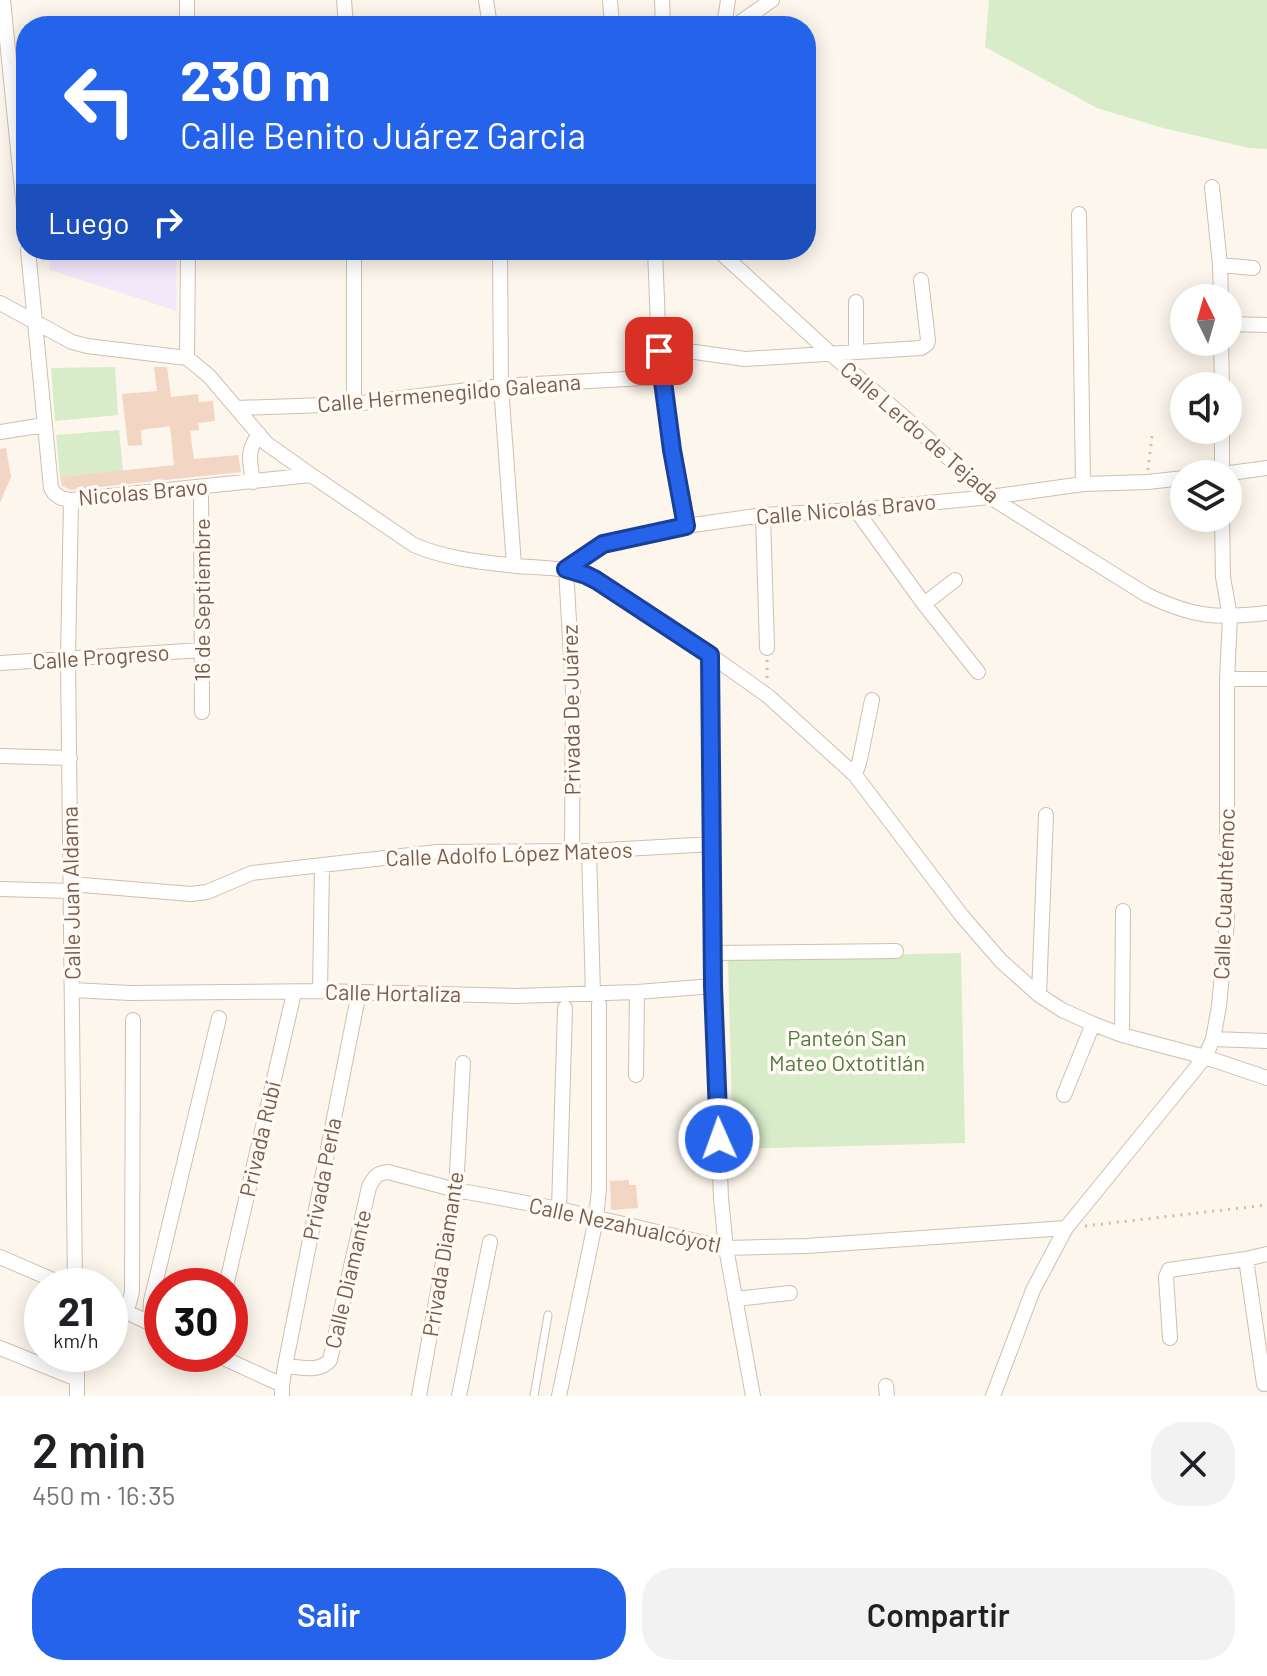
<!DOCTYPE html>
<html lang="es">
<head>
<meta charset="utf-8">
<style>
	body { margin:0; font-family:Barlow,sans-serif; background:#f2f2f2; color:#202124; height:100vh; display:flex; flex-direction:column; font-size:30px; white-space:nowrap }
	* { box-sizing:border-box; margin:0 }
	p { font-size:26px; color:#757577 }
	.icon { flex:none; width:44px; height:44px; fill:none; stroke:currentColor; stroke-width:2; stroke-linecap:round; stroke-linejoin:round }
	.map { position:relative; height:1396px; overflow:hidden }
	.panel { display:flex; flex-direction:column; background:#fff; flex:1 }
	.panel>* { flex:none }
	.guide { position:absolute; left:16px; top:16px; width:800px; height:244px; border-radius:32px; box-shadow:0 4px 20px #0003; background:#2563eb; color:#fff; overflow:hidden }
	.needle { width:52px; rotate:355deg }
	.tools { position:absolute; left:1170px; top:284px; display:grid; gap:16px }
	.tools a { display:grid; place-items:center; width:72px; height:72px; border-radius:50%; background:#fff; box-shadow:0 4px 20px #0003; font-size:40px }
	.speed { position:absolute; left:24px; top:1268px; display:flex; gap:16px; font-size:40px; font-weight:700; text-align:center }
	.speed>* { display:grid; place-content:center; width:104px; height:104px; border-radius:50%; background:#fff; box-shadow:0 4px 20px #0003; line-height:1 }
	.speed small { font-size:20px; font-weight:400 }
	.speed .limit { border:12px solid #d22; background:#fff; color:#111 }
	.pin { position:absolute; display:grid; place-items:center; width:68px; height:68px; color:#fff; margin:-34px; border-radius:16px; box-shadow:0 4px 12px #0006 }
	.me { position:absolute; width:88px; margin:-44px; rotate:358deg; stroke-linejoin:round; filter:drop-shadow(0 0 6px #0008) }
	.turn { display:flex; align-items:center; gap:28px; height:168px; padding:0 32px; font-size:36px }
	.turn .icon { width:104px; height:104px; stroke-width:2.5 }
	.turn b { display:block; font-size:56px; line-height:68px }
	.then { display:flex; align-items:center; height:76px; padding:0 32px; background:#0003; gap:16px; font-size:30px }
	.round { display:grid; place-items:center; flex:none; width:84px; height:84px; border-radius:32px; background:#f2f2f2 }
	.head { display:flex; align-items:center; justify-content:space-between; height:136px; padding:0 32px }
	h1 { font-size:48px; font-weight:600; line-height:60px }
	.primary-button { display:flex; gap:16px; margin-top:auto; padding:16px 32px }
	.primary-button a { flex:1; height:92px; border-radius:32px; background:#2563eb; color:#fff; font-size:32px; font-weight:600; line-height:92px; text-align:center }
	.primary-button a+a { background:#f2f2f2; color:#202124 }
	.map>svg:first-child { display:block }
	.education { fill:#f3e8fa }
	.green { fill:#d8ecc9 }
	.building { fill:#f3d5c3 }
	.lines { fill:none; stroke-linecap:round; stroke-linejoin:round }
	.service-casing { stroke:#d1beb0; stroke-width:9 }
	.minor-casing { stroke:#d1beb0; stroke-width:16 }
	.path { stroke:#d9b8a5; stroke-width:3; stroke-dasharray:2 6; stroke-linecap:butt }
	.service { stroke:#fff; stroke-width:7 }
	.minor { stroke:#fff; stroke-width:14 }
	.route-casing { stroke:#184099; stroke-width:20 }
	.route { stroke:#2563eb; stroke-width:14 }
	.labels { text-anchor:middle; stroke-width:7; stroke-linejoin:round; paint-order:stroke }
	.street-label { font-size:22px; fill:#7a5c4d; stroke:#fffaf3 }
	.park-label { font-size:22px; fill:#537a41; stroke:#fffaf3 }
</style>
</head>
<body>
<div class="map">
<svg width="1267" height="1396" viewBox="0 0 1267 1396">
	<rect width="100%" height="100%" fill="#fdf6ec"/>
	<path class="education" d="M48 250H176L177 311 50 270Z"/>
	<path class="green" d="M989 0H1267V149L1249 148 1163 128 1097 108 985 47Z
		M115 367 118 415 55 421 51 368Z
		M119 430 123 471 60 477 56 435Z
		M961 953 965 1143 733 1149 728 958Z"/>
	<path class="building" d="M154 367H167L171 397 198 394 199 402 213 401 215 421 198 423 199 430 190 431 194 459 238 455 241 472 71 490 62 486 60 477 174 465 170 426 141 430 142 445 128 446 122 394 157 391Z
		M6 448 11 477 0 503V449Z
		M629 1180V1185H636L638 1208 611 1210 610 1181Z"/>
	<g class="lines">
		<defs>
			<path id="service" d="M534 1396 548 1315"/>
			<path id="minor" d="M3 0 26 229
				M344 0 346 26
				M486 0 490 26
				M610 0 612 26
				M662 0 663 26
				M187 26V0
				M724 26 728 0
				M735 26 772 0
				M1212 187 1220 265 1221 298
				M1079 214 1083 484
				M28 250 51 488 54 493 61 498 71 500 311 475
				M354 250V404
				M500 250 501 386 514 565
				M655 250 659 351 672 450 686 526
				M718 250 831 354 911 423 990 497 1147 595C1193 617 1216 619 1267 613
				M1220 265 1253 268
				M856 302V351
				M0 303 72 342 87 346 187 358 209 376 266 443 311 475 414 545C446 559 483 562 517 566 544 568 571 567 596 580L710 655 768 696 855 775 962 916 1001 961 1039 995 1062 1010 1093 1024 1122 1035 1205 1057 1267 1078
				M1228 324 1267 325
				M1221 342 1222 386
				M659 351 695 352 745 359 921 348 927 344 928 340 921 280
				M187 358 188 250
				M236 408 354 404 501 386 663 377
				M1222 430V474
				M0 432 44 425
				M1223 474 1267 468
				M253 482C250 461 246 452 259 434
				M201 487 202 712
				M71 500 68 659 75 1286
				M856 510 924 604 978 672
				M763 515 767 648
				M924 604 955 580
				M710 655 713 986 721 1199 726 1248 753 1396
				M0 663 202 650
				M1227 679H1267
				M0 756 70 758
				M855 775 860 759 872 700
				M572 851 573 691 566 569 603 544 686 526 763 515 856 510 990 497 1083 484 1147 482 1184 478
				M589 851 593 994
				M71 884 191 894 207 892 252 873 437 852 589 851 713 844
				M0 889 71 891
				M713 953 896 951
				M73 990 130 993 320 991 516 996 637 992 713 986
				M320 991 322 866
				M1039 995 1046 815
				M1122 1035 1123 911
				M1213 1039 1267 1041
				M636 1075 637 992
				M1064 1095 1093 1024
				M559 1209 565 1008
				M0 1257 67 1286
				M1246 1259 1264 1384
				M226 1286 294 993
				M735 1299 790 1293
				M110 1304 162 1329
				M127 1311 132 1292 133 1020
				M150 1323 151 1301 219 1018
				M1170 1338 1166 1277 1169 1270 1246 1259 1267 1254
				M0 1348 77 1379
				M77 1354V1396
				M215 1354 282 1385
				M285 1366C301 1367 319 1373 330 1360L369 1187C374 1177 377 1173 388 1172L456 1190 559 1209 726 1248 807 1246 1066 1228
				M886 1386 887 1396
				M282 1396V1385L285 1366 359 992
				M419 1396 456 1190 463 1063
				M459 1396 490 1242
				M559 1396 596 1219 599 1189V1004
				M993 1396 1033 1290 1066 1228 1205 1057 1213 1039 1219 1006 1227 922V679L1230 617 1223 577 1222 518"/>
		</defs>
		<use href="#service" class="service-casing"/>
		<use href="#minor" class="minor-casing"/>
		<path class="path" d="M1148 470 1152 436
			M767 660V680
			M1085 1226 1267 1205"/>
		<use href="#service" class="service"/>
		<use href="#minor" class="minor"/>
	</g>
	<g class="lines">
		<defs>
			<path id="route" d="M659 351 672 450 686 526 603 544 566 569 586 575 596 580 710 655 713 986 719 1139"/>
		</defs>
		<use href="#route" class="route-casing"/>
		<use href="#route" class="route"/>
	</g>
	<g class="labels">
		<g class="street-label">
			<text transform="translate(449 393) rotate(-5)" y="8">Calle Hermenegildo Galeana</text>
			<text transform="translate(920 432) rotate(41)" y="8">Calle Lerdo de Tejada</text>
			<text transform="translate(143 492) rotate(-5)" y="8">Nicolas Bravo</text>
			<text transform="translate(846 509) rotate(-5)" y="8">Calle Nicolás Bravo</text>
			<text transform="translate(202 600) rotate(-90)" y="8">16 de Septiembre</text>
			<text transform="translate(101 657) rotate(-4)" y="8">Calle Progreso</text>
			<text transform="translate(571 710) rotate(-91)" y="8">Privada De Juárez</text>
			<text transform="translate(509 854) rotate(-2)" y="8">Calle Adolfo López Mateos</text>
			<text transform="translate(71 893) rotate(-91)" y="8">Calle Juan Aldama</text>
			<text transform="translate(1224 894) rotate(-88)" y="8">Calle Cuauhtémoc</text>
			<text transform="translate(393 993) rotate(1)" y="8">Calle Hortaliza</text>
			<text transform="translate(260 1139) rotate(-77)" y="8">Privada Rubí</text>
			<text transform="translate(322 1179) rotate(-79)" y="8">Privada Perla</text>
			<text transform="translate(625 1225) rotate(12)" y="8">Calle Nezahualcóyotl</text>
			<text transform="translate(443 1254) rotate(-81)" y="8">Privada Diamante</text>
			<text transform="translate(348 1279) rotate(-77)" y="8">Calle Diamante</text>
		</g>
		<g class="park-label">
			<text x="847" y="1046">Panteón San<tspan x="847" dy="25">Mateo Oxtotitlán</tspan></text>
		</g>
	</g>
</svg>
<div class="tools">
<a><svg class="needle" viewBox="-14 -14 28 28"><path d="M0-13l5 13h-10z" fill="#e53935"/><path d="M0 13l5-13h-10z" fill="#757577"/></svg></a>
<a><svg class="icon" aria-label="sound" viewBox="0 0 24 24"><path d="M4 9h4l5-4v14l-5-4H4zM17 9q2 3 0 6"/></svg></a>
<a><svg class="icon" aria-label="layers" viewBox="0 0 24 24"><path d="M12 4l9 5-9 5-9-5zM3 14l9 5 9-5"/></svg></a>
</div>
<div class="speed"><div>21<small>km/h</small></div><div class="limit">30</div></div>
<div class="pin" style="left:659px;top:351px;background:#d93025"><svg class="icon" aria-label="arrive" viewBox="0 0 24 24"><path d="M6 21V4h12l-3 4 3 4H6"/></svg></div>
<svg class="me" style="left:719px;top:1139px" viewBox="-20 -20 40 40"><circle r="17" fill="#2563eb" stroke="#fff" stroke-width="3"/><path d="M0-11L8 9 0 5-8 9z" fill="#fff"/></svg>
<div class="guide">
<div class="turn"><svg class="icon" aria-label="left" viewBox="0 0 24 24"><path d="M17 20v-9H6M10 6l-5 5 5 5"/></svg><div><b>230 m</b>Calle Benito Juárez Garcia</div></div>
<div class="then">Luego<svg class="icon" aria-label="right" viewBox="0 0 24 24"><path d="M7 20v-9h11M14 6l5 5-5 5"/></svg></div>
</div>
</div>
<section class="panel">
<div class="head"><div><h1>2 min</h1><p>450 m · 16:35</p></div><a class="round"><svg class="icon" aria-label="close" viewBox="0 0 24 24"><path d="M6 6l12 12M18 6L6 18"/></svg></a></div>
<div class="primary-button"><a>Salir</a><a>Compartir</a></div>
</section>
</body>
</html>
